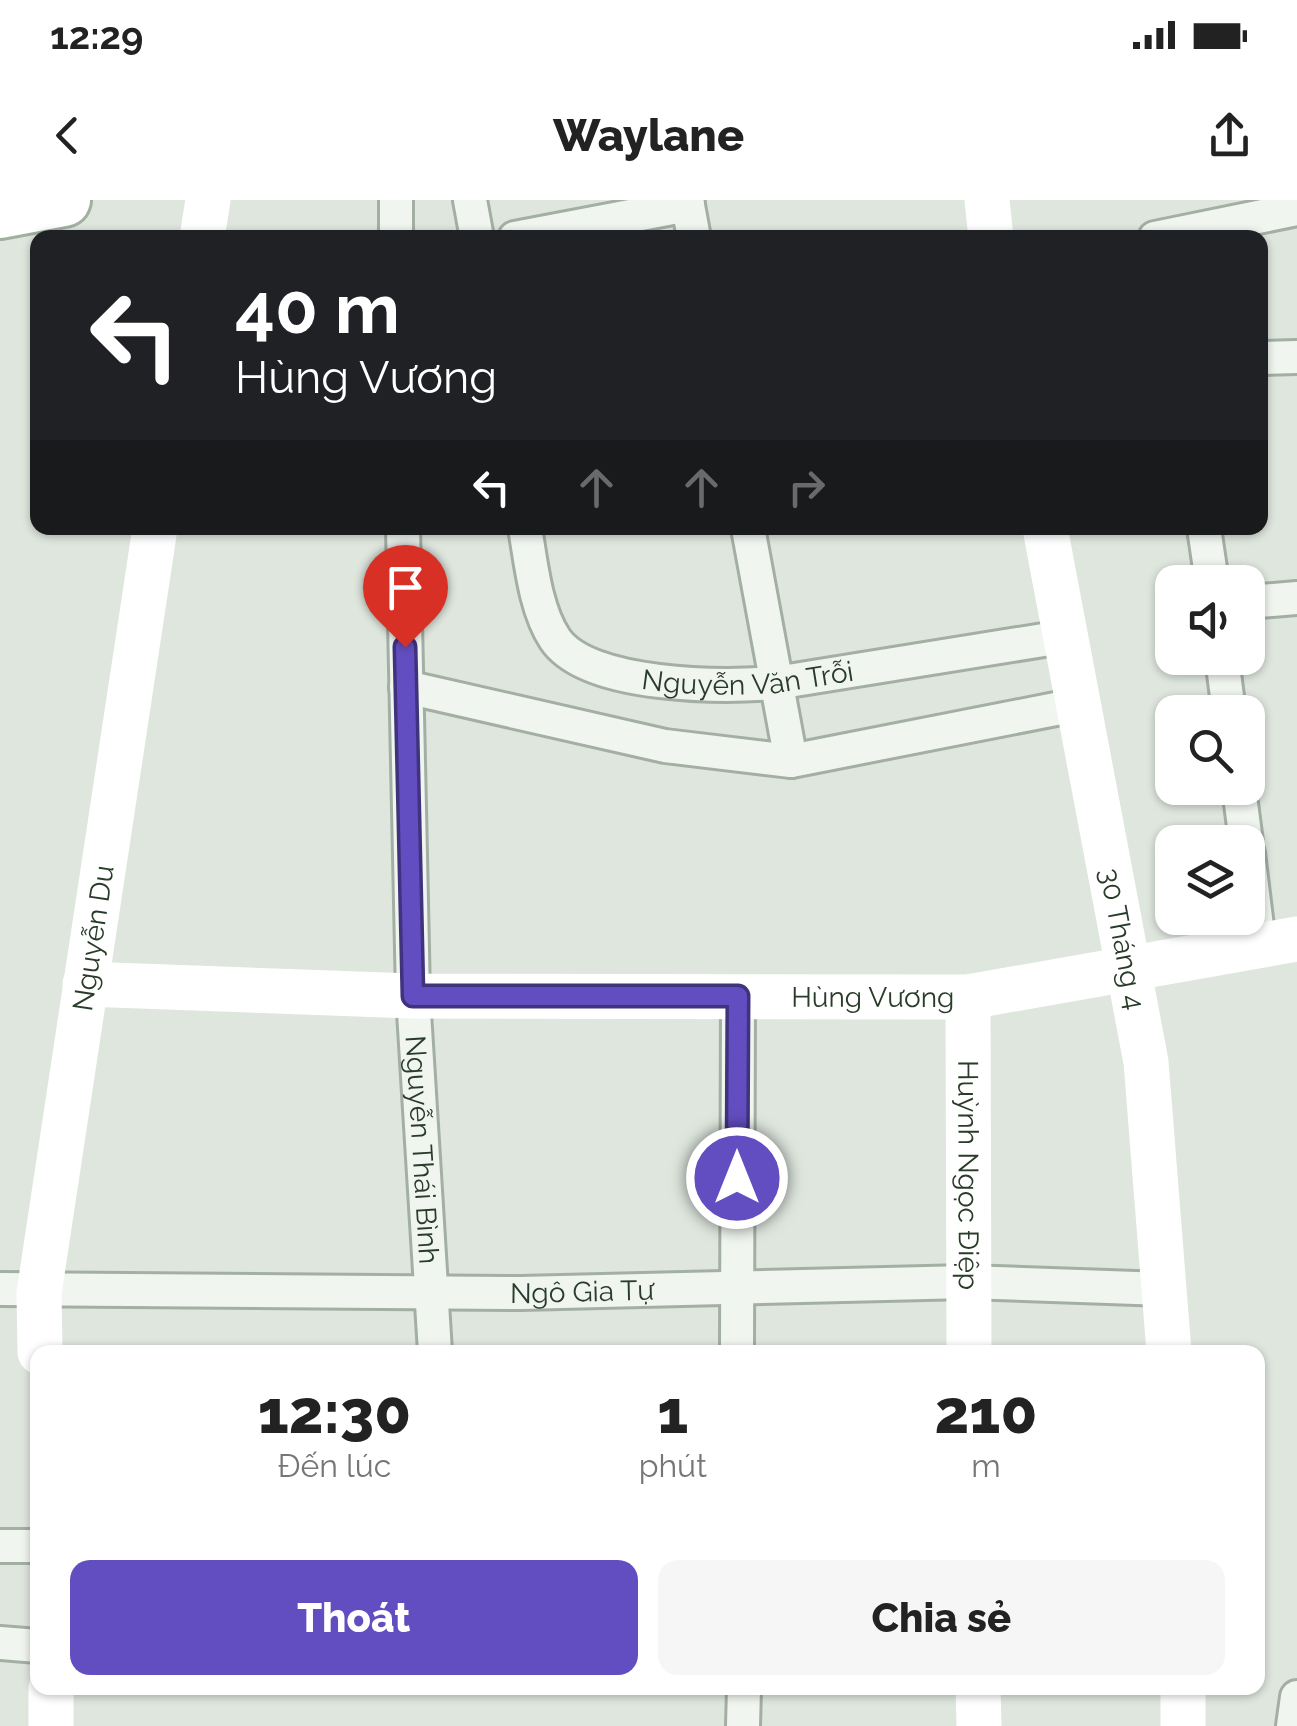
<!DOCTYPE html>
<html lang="vi">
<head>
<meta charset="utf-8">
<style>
	body { margin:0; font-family:Raleway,sans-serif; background:#f6f6f6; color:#222; height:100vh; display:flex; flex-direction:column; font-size:38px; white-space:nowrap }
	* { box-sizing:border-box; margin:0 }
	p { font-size:32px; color:#767676 }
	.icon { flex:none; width:55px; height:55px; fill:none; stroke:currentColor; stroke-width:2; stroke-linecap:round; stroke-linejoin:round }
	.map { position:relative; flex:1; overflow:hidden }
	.sheet { position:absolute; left:30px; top:1145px; width:1235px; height:350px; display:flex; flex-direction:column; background:#fff; border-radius:20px; box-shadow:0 2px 8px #0004 }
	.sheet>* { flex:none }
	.top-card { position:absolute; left:30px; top:30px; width:1238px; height:305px; border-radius:20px; box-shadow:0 2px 8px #0004; background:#202124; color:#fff; overflow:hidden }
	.buttons { position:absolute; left:1155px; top:365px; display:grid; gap:20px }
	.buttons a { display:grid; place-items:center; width:110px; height:110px; border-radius:20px; background:#fff; box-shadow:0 2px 8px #0004; font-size:50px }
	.pin { position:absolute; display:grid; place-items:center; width:85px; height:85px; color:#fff; margin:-102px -42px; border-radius:50% 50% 50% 0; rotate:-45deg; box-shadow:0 0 10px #0007 }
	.pin .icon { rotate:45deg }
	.me { position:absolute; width:110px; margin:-55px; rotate:0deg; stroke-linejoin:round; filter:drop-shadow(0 0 8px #0008) }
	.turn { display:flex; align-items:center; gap:35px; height:210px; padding:0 40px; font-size:45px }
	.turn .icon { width:130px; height:130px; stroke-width:2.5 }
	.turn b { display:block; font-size:70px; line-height:85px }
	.lanes { display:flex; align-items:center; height:95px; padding:0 40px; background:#0003; justify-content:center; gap:50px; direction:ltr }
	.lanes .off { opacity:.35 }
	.eta { display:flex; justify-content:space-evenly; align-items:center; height:170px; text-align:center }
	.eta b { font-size:60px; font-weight:800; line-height:70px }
	.cta { display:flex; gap:20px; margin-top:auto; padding:20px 40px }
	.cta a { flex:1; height:115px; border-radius:20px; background:#624ec0; color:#fff; font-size:40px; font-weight:800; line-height:115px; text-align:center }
	.cta a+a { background:#f6f6f6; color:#222 }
	.status { display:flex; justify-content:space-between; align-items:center; height:70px; padding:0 50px; background:#fff; direction:ltr }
	.status svg { height:28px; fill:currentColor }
	header { display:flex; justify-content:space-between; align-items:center; height:130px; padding:0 40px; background:#fff; font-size:45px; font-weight:800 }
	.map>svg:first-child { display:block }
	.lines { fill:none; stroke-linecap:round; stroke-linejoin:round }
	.street-casing { stroke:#a4afa4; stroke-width:38 }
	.primary-casing { stroke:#a0b19e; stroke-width:58 }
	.street { stroke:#f0f5f0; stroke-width:32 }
	.secondary { stroke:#fff; stroke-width:45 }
	.primary { stroke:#fff; stroke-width:52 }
	.route-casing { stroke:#40337d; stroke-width:25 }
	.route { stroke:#624ec0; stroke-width:18 }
	.labels { text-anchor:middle; stroke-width:8; stroke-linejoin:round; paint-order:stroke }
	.street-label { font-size:28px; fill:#293b29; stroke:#eef4ed }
</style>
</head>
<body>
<div class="status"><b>12:29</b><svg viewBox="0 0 49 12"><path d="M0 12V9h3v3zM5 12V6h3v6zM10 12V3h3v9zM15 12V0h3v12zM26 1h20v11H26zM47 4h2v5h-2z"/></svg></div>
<header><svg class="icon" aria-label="back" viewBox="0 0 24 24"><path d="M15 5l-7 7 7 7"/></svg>Waylane<svg class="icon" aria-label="share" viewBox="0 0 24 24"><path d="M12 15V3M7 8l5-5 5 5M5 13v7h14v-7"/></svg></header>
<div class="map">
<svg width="1297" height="1526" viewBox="0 0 1297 1526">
	<rect width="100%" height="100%" fill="#dee6de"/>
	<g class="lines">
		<defs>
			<g id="street">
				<path d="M396 0V38"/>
				<path d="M470 0 477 38"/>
				<path d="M687 0 694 38"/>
				<path d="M515 38 688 5"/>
				<path d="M1155 38 1297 9"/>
				<path d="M1260 158 1297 157"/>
				<path id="s1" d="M403 328 413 796 435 1152"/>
				<path id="s2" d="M525 328C531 362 535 409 555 439 588 488 724 487 776 483L1062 437"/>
				<path d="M748 328 791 561"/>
				<path d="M1204 328 1212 382"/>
				<path d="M1248 402 1297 398"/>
				<path d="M1222 458 1229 512"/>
				<path d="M406 487 665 546 791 561 1076 505"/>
				<path d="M1239 588 1246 642"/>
				<path d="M1248 653 1259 743"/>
				<path id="s3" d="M0 1089 521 1093 967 1082 1164 1089"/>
				<path d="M737 1152 738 796"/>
				<path d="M0 1346H38"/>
				<path d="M0 1443 38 1446"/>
				<path d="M743 1526 744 1488"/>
				<path d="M1293 1526 1297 1497"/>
			</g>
			<path id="primary" d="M0 12 64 0"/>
		</defs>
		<use href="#street" class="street-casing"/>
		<use href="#primary" class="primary-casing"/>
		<use href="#street" class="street"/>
		<g class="secondary">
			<path d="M987 0 991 38"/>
			<path d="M202 38 208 0"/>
			<path id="s4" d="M1045 328 1146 862 1169 1152"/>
			<path id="s5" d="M85 784 413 796 968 797 1297 739"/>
			<path id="s6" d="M968 797 969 1152"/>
			<path id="s7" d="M40 1152 39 1093 155 328"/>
			<path d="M51 1488V1526"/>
			<path d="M978 1488 979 1526"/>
			<path d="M1183 1488V1526"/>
		</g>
		<use href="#primary" class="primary"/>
	</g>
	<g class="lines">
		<defs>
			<path id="route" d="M405 447 413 796H738L737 978"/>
		</defs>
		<use href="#route" class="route-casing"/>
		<use href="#route" class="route"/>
	</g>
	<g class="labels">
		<g class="street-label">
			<text dy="10" stroke="none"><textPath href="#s2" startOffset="320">Nguyễn Văn Trỗi</textPath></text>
			<text dy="10" stroke="none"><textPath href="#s4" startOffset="418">30 Tháng 4</textPath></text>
			<text dy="10" stroke="none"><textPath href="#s7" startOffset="418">Nguyễn Du</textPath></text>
			<text dy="10" stroke="none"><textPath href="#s5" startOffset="788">Hùng Vương</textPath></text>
			<text dy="10" stroke="none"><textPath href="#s1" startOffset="622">Nguyễn Thái Bình</textPath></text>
			<text dy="10" stroke="none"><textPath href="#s6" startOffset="178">Huỳnh Ngọc Điệp</textPath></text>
			<text dy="10" stroke="none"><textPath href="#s3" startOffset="582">Ngô Gia Tự</textPath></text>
		</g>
	</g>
</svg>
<div class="buttons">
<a><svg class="icon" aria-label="sound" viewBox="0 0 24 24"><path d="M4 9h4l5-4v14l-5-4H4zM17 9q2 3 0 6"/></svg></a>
<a><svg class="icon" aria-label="search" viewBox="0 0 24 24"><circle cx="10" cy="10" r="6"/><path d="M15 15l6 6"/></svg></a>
<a><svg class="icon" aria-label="layers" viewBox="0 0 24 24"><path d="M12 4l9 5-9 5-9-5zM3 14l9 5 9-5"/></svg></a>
</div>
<div class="pin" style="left:405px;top:447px;background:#d93025"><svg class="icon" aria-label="arrive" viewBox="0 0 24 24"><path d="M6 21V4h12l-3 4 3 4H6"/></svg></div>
<svg class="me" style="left:737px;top:978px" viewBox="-20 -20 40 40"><circle r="17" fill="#624ec0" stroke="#fff" stroke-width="3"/><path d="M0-11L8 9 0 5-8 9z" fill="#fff"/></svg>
<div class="top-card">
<div class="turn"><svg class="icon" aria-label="left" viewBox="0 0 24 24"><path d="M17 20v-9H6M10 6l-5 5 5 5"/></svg><div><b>40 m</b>Hùng Vương</div></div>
<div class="lanes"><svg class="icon" aria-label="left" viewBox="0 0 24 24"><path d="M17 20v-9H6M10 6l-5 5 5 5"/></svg><svg class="icon off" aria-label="ahead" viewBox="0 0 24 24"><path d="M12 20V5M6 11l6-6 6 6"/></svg><svg class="icon off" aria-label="ahead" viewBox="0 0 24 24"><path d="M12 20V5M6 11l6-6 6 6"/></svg><svg class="icon off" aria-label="right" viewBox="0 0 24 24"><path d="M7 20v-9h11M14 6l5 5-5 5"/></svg></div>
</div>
<section class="sheet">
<div class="eta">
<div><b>12:30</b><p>Đến lúc</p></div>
<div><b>1</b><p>phút</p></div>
<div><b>210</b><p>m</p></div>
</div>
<div class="cta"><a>Thoát</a><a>Chia sẻ</a></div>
</section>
</div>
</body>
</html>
